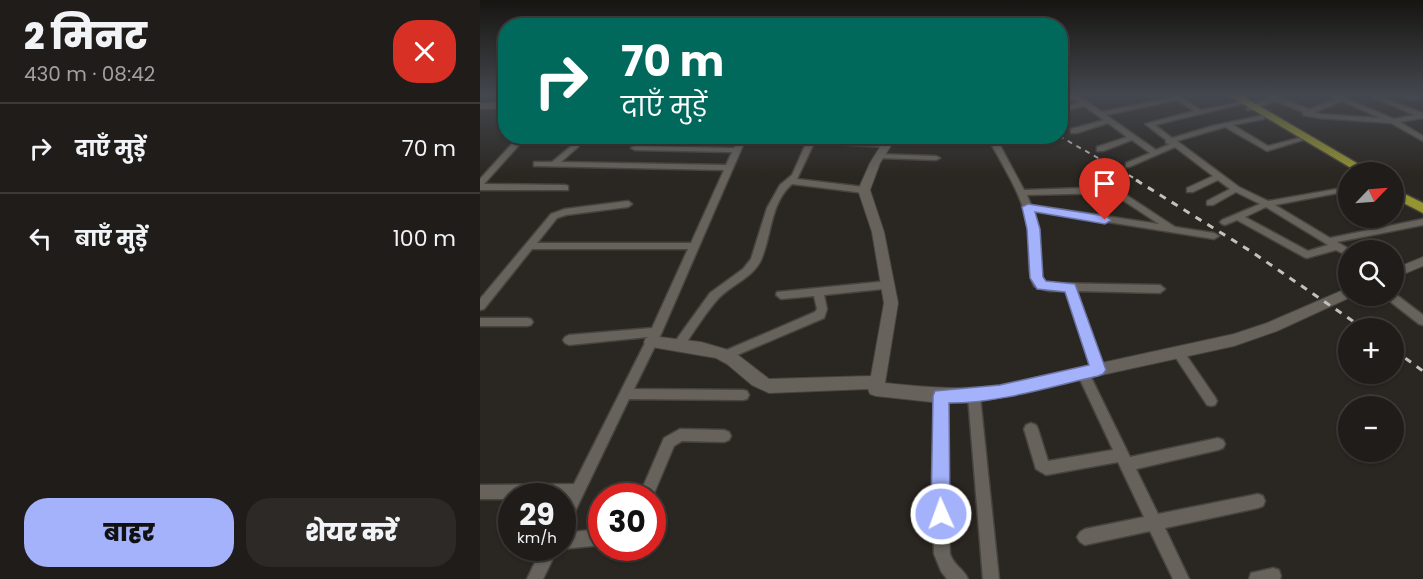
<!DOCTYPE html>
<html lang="hi">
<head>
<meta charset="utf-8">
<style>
	body { margin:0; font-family:Poppins,"Noto Sans Devanagari",sans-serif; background:#2d2926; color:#f1f3f6; height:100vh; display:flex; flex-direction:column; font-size:22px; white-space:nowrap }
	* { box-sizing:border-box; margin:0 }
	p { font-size:20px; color:#a2a1a2 }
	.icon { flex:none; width:33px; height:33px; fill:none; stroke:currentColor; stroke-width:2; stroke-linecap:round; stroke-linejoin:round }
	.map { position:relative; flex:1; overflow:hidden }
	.drawer { display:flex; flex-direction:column; background:#201c19; width:480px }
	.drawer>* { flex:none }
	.banner { position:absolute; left:18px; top:18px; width:570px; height:126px; border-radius:24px; box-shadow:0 2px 4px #0004,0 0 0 2px #3d3a38; background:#00695c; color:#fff; overflow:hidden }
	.needle { width:39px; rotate:65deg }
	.tools { position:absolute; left:858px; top:162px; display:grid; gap:12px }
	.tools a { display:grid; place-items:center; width:66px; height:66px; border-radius:50%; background:#201c19; box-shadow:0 2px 4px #0004,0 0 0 2px #3d3a38; font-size:30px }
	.speed { position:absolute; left:18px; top:483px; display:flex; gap:12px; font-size:30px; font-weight:700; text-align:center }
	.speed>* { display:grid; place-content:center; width:78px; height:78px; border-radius:50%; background:#201c19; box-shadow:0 2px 4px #0004,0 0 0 2px #3d3a38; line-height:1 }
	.speed small { font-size:15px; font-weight:400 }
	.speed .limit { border:9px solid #d22; background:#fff; color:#111 }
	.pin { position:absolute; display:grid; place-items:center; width:51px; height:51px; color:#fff; margin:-62px -26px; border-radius:50% 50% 50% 0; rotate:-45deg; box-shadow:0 0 6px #0007 }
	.pin .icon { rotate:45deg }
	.me { position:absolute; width:66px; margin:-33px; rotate:358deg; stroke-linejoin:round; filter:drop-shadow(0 0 4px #0008) }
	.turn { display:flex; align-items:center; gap:21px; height:126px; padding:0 24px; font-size:27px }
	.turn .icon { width:78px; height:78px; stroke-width:2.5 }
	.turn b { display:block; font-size:42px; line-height:51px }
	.round { display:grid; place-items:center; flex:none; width:63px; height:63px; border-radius:24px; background:#2d2926 }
	.head { display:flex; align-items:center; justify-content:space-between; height:102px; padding:0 24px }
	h1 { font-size:36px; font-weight:800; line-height:45px }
	.cta { display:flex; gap:12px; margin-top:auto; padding:12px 24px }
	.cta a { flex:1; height:69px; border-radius:24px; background:#a4b2fc; color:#111; font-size:24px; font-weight:800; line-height:69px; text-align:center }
	.cta a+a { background:#2d2926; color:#f1f3f6 }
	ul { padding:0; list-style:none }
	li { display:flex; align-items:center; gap:18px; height:90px; padding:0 24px; border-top:2px solid #3d3a38 }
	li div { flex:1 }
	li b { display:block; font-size:22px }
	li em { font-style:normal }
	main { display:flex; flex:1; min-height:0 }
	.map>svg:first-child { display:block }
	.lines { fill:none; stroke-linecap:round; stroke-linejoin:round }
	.street-casing { stroke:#47443f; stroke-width:3 }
	.secondary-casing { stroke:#47443f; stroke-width:2 }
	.primary-casing { stroke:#47443f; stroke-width:3 }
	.street { fill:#67635c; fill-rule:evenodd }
	.secondary { fill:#67635c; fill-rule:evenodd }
	.primary { fill:#959431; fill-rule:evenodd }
	.rail-far1 { stroke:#c3c1bc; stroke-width:2; stroke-dasharray:5 5; stroke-linecap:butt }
	.rail { stroke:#c3c1bc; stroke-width:3; stroke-dasharray:7 7; stroke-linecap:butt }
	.route { fill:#a4b2fc; stroke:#6b74a4; stroke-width:1.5 }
</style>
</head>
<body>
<main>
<section class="drawer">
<div class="head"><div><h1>2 मिनट</h1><p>430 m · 08:42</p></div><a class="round" style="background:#d93025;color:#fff"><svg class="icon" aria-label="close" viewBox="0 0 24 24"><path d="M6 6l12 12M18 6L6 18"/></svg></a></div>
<ul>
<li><svg class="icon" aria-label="right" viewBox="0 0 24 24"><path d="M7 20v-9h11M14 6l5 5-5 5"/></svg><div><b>दाएँ मुड़ें</b></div><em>70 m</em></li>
<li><svg class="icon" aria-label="left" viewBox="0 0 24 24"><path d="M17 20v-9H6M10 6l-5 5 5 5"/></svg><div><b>बाएँ मुड़ें</b></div><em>100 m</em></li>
</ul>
<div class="cta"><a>बाहर</a><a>शेयर करें</a></div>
</section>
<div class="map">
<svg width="943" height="579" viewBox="0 0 943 579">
	<rect width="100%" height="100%" fill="#2a2621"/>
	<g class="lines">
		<defs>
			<path id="street" d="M580 96H599L622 112 692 97V96H699L721 110 761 102V104L675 125 692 138 732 126 784 115V119L753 125 788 146 819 138 823 140 787 151 745 127 697 141 759 187 788 201 868 187V191L795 205 850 238 943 219V225L857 242 871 250H868V256L856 250 827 258 824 257 757 220 745 225 742 224 740 222 742 220 780 204 756 192 733 205H727V201L750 189 738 180 713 192H707V188L733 176 695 147 649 167H646V163L670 153 652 140 623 151H617V147L647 137 628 123 597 133H591V129L624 120 604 106 580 112V108L600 103 593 98 580 100ZM697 100 714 111 665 124 686 140V143L690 144 676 150 626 115ZM786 207 845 243 848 245 828 251 765 217Z
				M786 96H801V98L829 109 856 99 852 96H860L914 119 935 115 890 96H898L943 113V118L920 122 943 136V141L911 123 839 118 823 115V112L795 101 771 110H767V108L789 98ZM862 101 900 118 840 114 835 112Z
				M922 96H942L931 100Z
				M39 136H47L4 184 85 185 88 186V190H0V179Z
				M259 136H267L182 332 154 389 263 390 267 391 269 395 267 399 263 400 149 399 87 528 82 530V506L87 498H82V496H32V499H0V485L94 484 168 337 89 345 85 343 83 340 85 337 89 335 172 328 208 249H52L4 309 0 310V299L71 214 85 209 148 201 152 204 148 207 86 215 77 218 57 243H211L244 170 57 166H54V162H72L95 143 99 145 98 147 81 162 246 165 252 152 155 150 151 148 155 146 254 148Z
				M507 136H515L544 190 634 187 695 227 734 233 739 236 734 239 553 210 559 233V270L562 281 570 283 680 285 685 289 680 293 597 291 624 370 622 374 618 375 614 374 612 370 587 291H569L554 286C545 267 552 246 548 226 542 194 522 165 507 136ZM632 193 679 224 551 205 547 195Z
				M328 139 406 143 410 145 406 147 334 143 317 179 384 187 388 190 384 193 312 184C290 203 292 235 281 260 273 278 250 285 237 300 224 315 213 333 202 349L198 351 194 349 192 346 194 343 230 293 263 269 271 259 287 208 300 185 312 175Z
				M397 154 456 156 460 158 456 160 400 158H397Z
				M408 281 412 282 413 285 412 288 344 295 347 309 344 318 250 358 246 360 242 358 240 355 242 352 335 312 337 309 334 296 301 299 296 295 297 292Z
				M914 293 943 315V325L939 324 907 299 906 296H914Z
				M0 318H47L51 319 53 322 51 325 47 326H0Z
				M698 347 702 349 735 397 737 401 735 405 731 406 727 405 694 355 692 352 694 349Z
				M603 368 607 369 650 457 738 438 743 440 745 444 743 448 738 450 656 469 678 514 778 494 783 496 785 501 783 506 778 508 685 528 709 579H693L670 531 605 545 600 542 597 537 600 532 605 529 664 517 638 462 566 475 556 469 544 429 546 425 551 423 556 425 558 429 568 461 633 450 597 373 599 369Z
				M461 391 465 392 467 396 466 475 470 554C474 566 484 569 488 579H467L461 571 454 554 452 475 455 396 457 392Z
				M494 391 498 392 500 396 519 579H503L488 396 490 392Z
				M200 429 244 430 249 432 251 436 249 440 244 442 202 441 194 446 172 498 159 496 184 438Z
				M122 529V545L82 549 79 548H82V533Z
				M62 548H78L63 579H47Z
				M793 568 799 570 801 576 800 579H769L771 573Z"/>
			<path id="secondary" d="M26 102V108L0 109V103Z
				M407 136H417L400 163 390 190 404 232 418 303 405 383C444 387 481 391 520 385L754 334 787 323 868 288V296H873L797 331 754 346 494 403H461L396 396 390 394 388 389 289 393 272 385 247 364 236 358 166 346 164 342 166 338 171 336 221 342 245 349 258 355 289 379 391 376 404 303 392 232 378 190 390 163Z
				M943 257V266L914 278V269Z"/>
			<path id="primary" d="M750 96H762L892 172H878Z
				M914 189 943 203V213L914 198Z"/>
		</defs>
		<use href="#street" class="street-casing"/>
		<use href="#secondary" class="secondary-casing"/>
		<use href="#primary" class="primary-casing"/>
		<use href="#street" class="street"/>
		<use href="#secondary" class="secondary"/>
		<use href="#primary" class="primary"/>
		<path class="rail-far1" d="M579 136 659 181"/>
		<path class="rail" d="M656 180 772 252 883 328
			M914 350 943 371"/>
	</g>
	<linearGradient id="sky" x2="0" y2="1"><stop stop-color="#171512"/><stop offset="0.54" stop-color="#44474e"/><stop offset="1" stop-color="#44474e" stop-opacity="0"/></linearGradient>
	<rect width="943" height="177" fill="url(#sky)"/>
	<path class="route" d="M548 204 625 216 631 220 625 224 555 212 560 229 563 277 566 281 595 284 626 370 623 374 618 376C569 387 520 403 469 403L470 514 467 521 461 524 454 521 451 514 453 396 455 391 520 385 609 365 585 292 557 289 550 278 547 229 542 207Z"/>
</svg>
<div class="tools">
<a><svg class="needle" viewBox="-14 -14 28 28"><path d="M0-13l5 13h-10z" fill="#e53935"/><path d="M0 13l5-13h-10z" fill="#a2a1a2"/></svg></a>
<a><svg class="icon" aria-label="search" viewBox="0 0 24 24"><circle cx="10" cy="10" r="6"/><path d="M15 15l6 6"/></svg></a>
<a>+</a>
<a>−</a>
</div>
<div class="speed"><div>29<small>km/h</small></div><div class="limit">30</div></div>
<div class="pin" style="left:625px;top:220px;background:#d93025"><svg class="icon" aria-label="arrive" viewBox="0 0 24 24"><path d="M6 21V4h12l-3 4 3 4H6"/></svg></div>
<svg class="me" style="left:461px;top:514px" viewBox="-20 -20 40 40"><circle r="17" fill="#a4b2fc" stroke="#fff" stroke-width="3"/><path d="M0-11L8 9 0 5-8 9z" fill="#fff"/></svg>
<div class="banner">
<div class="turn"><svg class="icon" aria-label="right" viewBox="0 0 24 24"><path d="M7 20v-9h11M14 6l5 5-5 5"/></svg><div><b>70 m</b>दाएँ मुड़ें</div></div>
</div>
</div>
</main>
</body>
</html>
